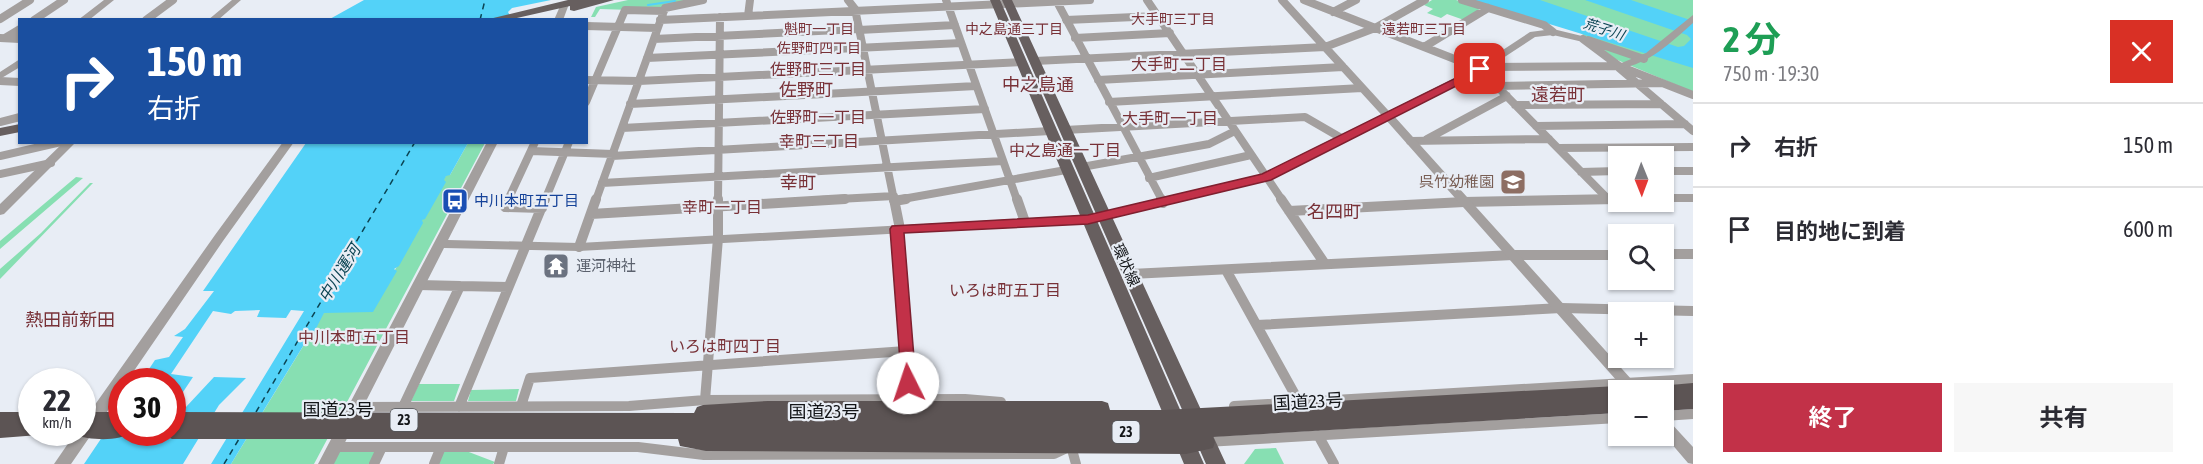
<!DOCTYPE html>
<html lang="ja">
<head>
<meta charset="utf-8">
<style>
	body { margin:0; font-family:"Asap Condensed","Noto Sans JP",sans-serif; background:#f7f7f7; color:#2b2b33; height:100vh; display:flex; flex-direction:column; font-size:22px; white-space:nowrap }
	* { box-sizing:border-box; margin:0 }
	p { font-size:20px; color:#7c7c81 }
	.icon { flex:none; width:33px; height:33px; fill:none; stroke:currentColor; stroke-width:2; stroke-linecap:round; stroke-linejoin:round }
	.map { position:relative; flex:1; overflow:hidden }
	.details { display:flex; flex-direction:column; background:#fff; width:510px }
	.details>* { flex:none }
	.top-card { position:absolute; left:18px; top:18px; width:570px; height:126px; border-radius:0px; box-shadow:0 2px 4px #0004; background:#1a4fa0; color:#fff; overflow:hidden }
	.needle { width:39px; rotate:179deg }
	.tools { position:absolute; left:1608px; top:146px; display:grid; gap:12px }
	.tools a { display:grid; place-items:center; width:66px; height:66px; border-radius:0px; background:#fff; box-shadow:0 2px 4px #0004; font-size:30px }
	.speed { position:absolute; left:18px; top:368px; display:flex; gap:12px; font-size:30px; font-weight:700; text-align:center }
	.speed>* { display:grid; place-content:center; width:78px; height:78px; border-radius:50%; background:#fff; box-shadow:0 2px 4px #0004; line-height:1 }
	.speed small { font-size:15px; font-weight:400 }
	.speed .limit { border:9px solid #d22; background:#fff; color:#111 }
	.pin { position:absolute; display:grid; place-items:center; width:51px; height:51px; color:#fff; margin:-26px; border-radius:12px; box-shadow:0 3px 9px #0006 }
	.me { position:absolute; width:66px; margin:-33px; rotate:356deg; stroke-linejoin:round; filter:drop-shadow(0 0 4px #0008) }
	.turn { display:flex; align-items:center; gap:21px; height:126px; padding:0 30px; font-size:27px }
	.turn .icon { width:78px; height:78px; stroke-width:2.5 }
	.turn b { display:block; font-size:42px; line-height:51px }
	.round { display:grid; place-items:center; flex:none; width:63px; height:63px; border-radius:0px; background:#f7f7f7 }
	.head { display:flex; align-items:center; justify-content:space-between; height:102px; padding:0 30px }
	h1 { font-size:36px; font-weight:700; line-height:45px; color:#1e9e55 }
	.action { display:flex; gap:12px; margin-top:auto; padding:12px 30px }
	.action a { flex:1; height:69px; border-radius:0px; background:#c23148; color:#fff; font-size:24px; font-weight:700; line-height:69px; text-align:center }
	.action a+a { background:#f7f7f7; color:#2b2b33 }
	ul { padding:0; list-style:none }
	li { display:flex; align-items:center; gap:18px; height:84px; padding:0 30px; border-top:2px solid #e1e1e2 }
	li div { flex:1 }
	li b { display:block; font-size:22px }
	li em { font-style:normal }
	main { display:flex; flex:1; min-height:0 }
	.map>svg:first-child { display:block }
	.green { fill:#87dfb2 }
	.water { fill:#53d2f8 }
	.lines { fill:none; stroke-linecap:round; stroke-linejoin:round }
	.stream { stroke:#53d2f8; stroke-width:2 }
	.ferry { stroke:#0b4453; stroke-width:1.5; stroke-dasharray:6 5; stroke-linecap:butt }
	.minor-far1 { stroke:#a39f9e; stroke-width:8 }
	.minor { stroke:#a39f9e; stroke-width:10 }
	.tertiary { fill:#a39f9e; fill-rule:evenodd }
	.primary { fill:#675f5f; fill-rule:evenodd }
	.trunk { fill:#5c5454; fill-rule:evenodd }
	.route { fill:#c23148; stroke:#7e202f; stroke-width:1.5 }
	.labels { text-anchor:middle; stroke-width:4.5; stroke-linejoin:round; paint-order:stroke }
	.far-neighbourhood-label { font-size:14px; fill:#783137; stroke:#e8edf5 }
	.far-water-label { font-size:14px; font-style:italic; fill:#0b4453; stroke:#e8edf5 }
	.shield { fill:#e8edf5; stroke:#53565a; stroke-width:1.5 }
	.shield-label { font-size:14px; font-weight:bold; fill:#131518 }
	.education-label { font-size:15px; fill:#785e54; stroke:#e8edf5; text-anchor:end }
	.transit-label { font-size:15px; fill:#164399; stroke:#e8edf5; text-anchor:start }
	.street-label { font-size:15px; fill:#131518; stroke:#e8edf5 }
	.worship-label { font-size:15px; fill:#5b616d; stroke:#e8edf5; text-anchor:start }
	.neighbourhood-label { font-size:16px; fill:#783137; stroke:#e8edf5 }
	.water-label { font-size:16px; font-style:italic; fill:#0b4453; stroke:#e8edf5 }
	.quarter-label { font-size:18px; fill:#783137; stroke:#e8edf5 }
	.near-street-label { font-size:18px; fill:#131518; stroke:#e8edf5 }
</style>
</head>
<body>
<main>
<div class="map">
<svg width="1693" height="464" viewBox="0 0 1693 464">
	<rect width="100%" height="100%" fill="#e8edf5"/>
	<path class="green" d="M628 0H694L661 11 600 9 595 17H591L596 7Z
		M1432 0H1456L1481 8 1464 20 1447 14 1441 18 1427 13 1433 9 1424 5Z
		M1531 0H1693V92L1615 59 1594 42Z
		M468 143H485L314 464H231L324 312 395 270 446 175H450Z
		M76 177 83 178 0 249V241Z
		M90 183H93L0 279V269L41 233Z
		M419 384H460L454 401H411Z
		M519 389 516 401H468L471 390Z
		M335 447H382L374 464H326Z
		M1276 448 1284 464H1244L1255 449Z
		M443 449H461L495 462 493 464H437Z"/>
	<path class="water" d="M364 0H551L512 8 508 12 512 19 328 20Z
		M1471 0H1540L1678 47 1684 46 1691 39 1687 35 1585 0H1631L1693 21V68Z
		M306 143H468L450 175 446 176 444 180 446 182 425 219 422 220 423 223 399 266 394 269 397 271 373 312 324 313 311 338H308L231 464H211L304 311 291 310 286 318 257 317 260 310 235 311 231 314 213 311 171 374 193 377 173 407 172 381H141L155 360 169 357 183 337 174 336 185 329 214 291H203Z
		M214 377 246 378 219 405 183 464H84L121 409 122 432H172L173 407H186Z"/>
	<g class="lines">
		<path class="stream" d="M648 5 675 1"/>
		<path class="ferry" d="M480 20 485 0
			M256 412 415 142
			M224 464 239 439"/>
		<path class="minor-far1" d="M848 0 855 9 894 200
			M946 0 1017 200
			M1056 0 1162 200
			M1147 0 1282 200
			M1282 0 1388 116
			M1304 0 1480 69 1609 200
			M1462 0 1544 25 1553 32
			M1333 12 1356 0
			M748 16 750 0
			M0 19 30 0
			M34 20 64 0
			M146 20 173 0
			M660 20 1090 0
			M1066 20 1158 16
			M586 26 657 28
			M859 30 955 25
			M0 38 20 39
			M5 38 20 29
			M1075 38 1170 33
			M654 39 859 29
			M1583 39 1619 66 1693 95
			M1588 40 1644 59
			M1424 47 1488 8
			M647 58 961 43
			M1035 61 1325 47 1375 28 1425 0
			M1484 67 1619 66
			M1619 68 1693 131
			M586 80 639 81 1021 62
			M1098 80 1343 67
			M0 81 20 82
			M1496 86 1662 83
			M586 102 625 10 664 11
			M1109 102 1362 88
			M630 104 976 86
			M1515 105 1661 104
			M0 122 20 117
			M1536 126 1685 124
			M622 128 985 109
			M1065 130 1305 117 1343 139
			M1427 139 1507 96
			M1410 141 1549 139
			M1558 148 1693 147
			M531 151 613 154
			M0 156 61 142
			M612 156 1050 131
			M1082 167 1209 144 1235 131
			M1664 171H1693
			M1581 172 1618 171
			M0 174 51 163
			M1149 178 1251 155
			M602 183 1003 161
			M1664 198H1693
			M508 200 535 142
			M545 200 569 142
			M596 200 665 8 703 0
			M718 200 720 17
			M820 200 894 196
			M897 200 1066 170
			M1545 200 1618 199"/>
		<path class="minor" d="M509 199 505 207 542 208
			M894 199 900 229
			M1017 199 1025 222
			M1161 199 1163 203
			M1281 199 1325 264
			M894 201 906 199
			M1289 211 1464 202 1618 199
			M591 214 845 199
			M897 229 909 400
			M579 247 596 199
			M1664 254H1693
			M1226 270 1299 402
			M1131 274 1513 255H1618
			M419 285 460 286
			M1257 325 1561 308 1693 311
			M705 400 718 238V199
			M521 406 530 378 906 351
			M1234 406 1693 379
			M356 407 629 406 705 400 965 399 1001 402
			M403 407 460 286 508 287
			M459 407 545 199
			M1664 416 1693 414
			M1318 435 1334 464
			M1206 442 1618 418
			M335 447H638L704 455 1054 454 1071 446 1076 464
			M374 464 382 447
			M434 464 441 447
			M499 464 504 447"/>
		<path class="tertiary" d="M104 0H114L89 20H78Z
			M232 0H241L218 20H208Z
			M565 1 569 4 563 20H554L561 4Z
			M1693 15V23C1670 43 1651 63 1619 69L1614 66 1646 53Z
			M1553 29 1586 37 1588 39 1583 42 1553 35 1535 37 1483 71 1394 116 1641 390H1625L1386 120 1270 179 1088 223 579 251 444 248 334 464H318L487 142H498L448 240 579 243 1088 215 1262 174 1477 67 1530 32Z
			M20 59V67L0 79V72Z
			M64 142H76L4 214 0 215V204Z
			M283 142H294L223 241 127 381H122V390L71 464H54L76 432H82V423L215 235Z
			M1664 419 1669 421 1693 447V464L1688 463 1664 435Z"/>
		<path class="primary" d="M568 0H614L574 11 570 10V6L508 20H485Z
			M990 0H1000L1204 464H1184Z
			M1002 0H1012L1226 464H1206Z
			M20 124V132L0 136V128Z"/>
		<path class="trunk" d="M1693 383V409L1664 411V390H1656L1658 386Z
			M1618 386 1625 390H1618V413L1213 437 1215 442 1213 448 1186 454 706 451 680 446 678 439H172L165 436 163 432H172V412L694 413 697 407 703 405 768 401H1102L1108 403 1110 410H1164Z
			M0 412H32V432H40L39 435 0 438Z
			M82 412H122V432H130C122 442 88 440 75 435L74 432H82Z"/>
	</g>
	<path class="route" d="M1480 66 1486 69 1484 72 1271 180 1088 224 904 233 916 383 914 388H902L890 229 892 226 1088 215 1262 174Z"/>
	<defs>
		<symbol id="school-square" viewBox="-11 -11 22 22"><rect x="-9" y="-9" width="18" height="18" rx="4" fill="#8d6e63" stroke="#e8edf5"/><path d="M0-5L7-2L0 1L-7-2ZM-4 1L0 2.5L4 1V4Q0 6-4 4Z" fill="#fff"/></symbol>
		<symbol id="bus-square" viewBox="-11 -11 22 22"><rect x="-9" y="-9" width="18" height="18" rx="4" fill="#1a4fb4" stroke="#e8edf5"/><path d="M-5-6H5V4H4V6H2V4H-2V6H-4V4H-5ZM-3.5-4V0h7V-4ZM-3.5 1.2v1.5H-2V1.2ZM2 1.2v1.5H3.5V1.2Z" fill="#fff"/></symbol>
		<symbol id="temple-square" viewBox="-11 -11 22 22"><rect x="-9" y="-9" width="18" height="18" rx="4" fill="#6b7280" stroke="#e8edf5"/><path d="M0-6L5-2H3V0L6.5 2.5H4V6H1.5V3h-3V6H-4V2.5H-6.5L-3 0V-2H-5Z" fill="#fff"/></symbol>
	</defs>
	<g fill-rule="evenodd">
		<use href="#school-square" x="1498" y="167" width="30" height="30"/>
		<use href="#bus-square" x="440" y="186" width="30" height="30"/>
		<use href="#temple-square" x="541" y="251" width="30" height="30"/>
	</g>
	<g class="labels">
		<g class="far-neighbourhood-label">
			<text x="1173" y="24">大手町三丁目</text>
			<text x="819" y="34">魁町一丁目</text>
			<text x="1014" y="34">中之島通三丁目</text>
			<text x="1424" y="34">遠若町三丁目</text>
			<text x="819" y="53">佐野町四丁目</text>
		</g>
		<g class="far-water-label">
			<text transform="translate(1604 29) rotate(18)" y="5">荒子川</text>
		</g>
		<g class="shield">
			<rect x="390.5" y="409" width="27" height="22" rx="4.5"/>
			<rect x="1112.5" y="421" width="27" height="22" rx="4.5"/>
		</g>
		<g class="shield-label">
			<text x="404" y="425">23</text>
			<text x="1126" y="437">23</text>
		</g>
		<g class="education-label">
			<text x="1494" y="187">呉竹幼稚園</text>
		</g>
		<g class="transit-label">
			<text x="474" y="206">中川本町五丁目</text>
		</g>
		<g class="street-label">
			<text transform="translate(1126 265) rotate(66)" y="5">環状線</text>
		</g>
		<g class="worship-label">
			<text x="576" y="271">運河神社</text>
		</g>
		<g class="neighbourhood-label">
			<text x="1179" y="70">大手町二丁目</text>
			<text x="818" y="75">佐野町三丁目</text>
			<text x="818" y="123">佐野町一丁目</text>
			<text x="1170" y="124">大手町一丁目</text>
			<text x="819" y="147">幸町三丁目</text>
			<text x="1065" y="156">中之島通一丁目</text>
			<text x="722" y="213">幸町一丁目</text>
			<text x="1005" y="296">いろは町五丁目</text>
			<text x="354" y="343">中川本町五丁目</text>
			<text x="725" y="352">いろは町四丁目</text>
		</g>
		<g class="water-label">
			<text transform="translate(339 273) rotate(-58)" y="6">中川運河</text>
		</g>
		<g class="quarter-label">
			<text x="1038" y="91">中之島通</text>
			<text x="806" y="96">佐野町</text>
			<text x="1558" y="101">遠若町</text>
			<text x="798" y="189">幸町</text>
			<text x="1334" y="218">名四町</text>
			<text x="70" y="326">熱田前新田</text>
		</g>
		<g class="near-street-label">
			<text transform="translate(1308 402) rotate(-3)" y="6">国道23号</text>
			<text x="338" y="416">国道23号</text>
			<text x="824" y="418">国道23号</text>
		</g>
	</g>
</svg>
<div class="tools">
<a><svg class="needle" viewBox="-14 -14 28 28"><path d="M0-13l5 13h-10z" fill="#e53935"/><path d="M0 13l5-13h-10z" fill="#7c7c81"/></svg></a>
<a><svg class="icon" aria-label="search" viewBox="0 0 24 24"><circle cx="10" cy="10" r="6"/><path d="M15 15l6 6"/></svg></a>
<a>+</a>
<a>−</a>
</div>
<div class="speed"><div>22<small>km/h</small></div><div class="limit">30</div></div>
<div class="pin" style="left:1480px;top:69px;background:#d93025"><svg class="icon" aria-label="arrive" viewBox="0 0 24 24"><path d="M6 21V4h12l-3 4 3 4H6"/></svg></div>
<svg class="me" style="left:908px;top:383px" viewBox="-20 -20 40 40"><circle r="19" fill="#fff"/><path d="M0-13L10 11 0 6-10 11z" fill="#c23148"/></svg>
<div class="top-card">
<div class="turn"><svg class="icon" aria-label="right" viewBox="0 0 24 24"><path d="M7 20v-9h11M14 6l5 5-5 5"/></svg><div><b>150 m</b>右折</div></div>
</div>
</div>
<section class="details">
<div class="head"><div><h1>2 分</h1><p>750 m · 19:30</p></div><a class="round" style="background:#d93025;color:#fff"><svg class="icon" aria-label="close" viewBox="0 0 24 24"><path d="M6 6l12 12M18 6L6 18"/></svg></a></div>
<ul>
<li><svg class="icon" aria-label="right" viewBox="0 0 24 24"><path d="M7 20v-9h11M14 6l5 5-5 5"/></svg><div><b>右折</b></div><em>150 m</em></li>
<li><svg class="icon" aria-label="arrive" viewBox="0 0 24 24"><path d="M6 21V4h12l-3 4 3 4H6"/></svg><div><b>目的地に到着</b></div><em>600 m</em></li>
</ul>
<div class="action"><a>終了</a><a>共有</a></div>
</section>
</main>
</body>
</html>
